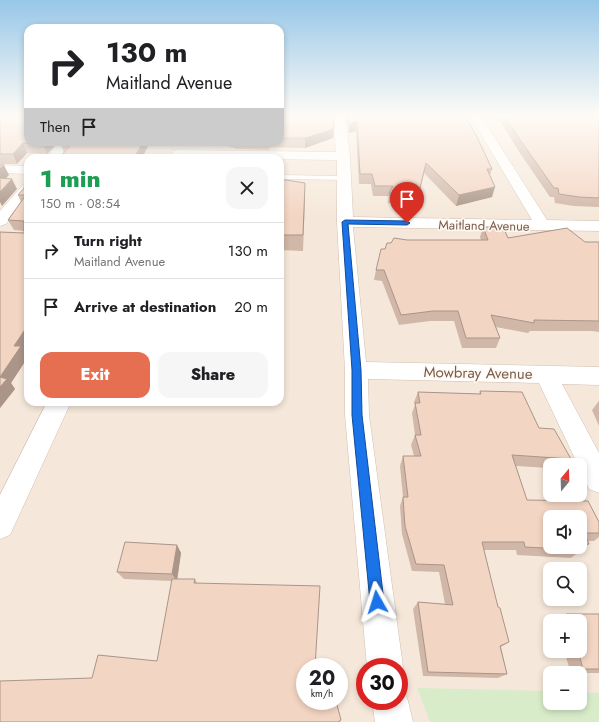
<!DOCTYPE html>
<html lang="en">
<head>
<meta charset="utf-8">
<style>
	body { margin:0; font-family:Jost,sans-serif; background:#f6f6f6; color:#202124; height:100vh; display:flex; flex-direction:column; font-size:15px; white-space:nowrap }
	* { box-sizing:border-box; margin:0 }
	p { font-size:13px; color:#757577 }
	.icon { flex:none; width:22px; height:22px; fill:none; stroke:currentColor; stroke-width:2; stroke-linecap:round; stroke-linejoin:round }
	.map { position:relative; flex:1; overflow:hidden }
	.drawer { position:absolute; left:24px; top:154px; width:260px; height:252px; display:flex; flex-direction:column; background:#fff; border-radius:12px; box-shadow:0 2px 6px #0003 }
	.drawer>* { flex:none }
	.top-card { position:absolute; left:24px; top:24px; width:260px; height:122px; border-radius:12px; box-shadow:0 2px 6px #0003; background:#fff; color:#202124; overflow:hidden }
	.needle { width:26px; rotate:19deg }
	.tools { position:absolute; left:543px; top:458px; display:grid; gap:8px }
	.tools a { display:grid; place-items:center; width:44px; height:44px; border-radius:8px; background:#fff; box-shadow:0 2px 6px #0003; font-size:20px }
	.speed { position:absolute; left:296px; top:658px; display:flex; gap:8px; font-size:20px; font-weight:700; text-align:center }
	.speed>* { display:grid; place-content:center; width:52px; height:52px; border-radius:50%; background:#fff; box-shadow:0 2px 6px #0003; line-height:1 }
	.speed small { font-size:10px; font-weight:400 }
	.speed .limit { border:6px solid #d22; background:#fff; color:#111 }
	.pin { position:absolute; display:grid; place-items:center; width:34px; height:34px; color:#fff; margin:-41px -17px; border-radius:50% 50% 50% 0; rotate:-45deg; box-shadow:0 0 4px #0007 }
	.pin .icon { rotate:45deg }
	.me { position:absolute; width:44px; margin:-22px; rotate:354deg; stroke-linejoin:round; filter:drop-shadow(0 0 3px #0008) }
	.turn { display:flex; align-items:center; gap:14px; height:84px; padding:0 16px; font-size:18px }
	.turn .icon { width:52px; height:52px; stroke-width:2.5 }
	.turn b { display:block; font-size:28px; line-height:34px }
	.then { display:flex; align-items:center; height:38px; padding:0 16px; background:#0003; gap:8px; font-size:15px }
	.round { display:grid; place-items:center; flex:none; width:42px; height:42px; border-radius:12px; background:#f6f6f6 }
	.overview { display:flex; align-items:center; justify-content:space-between; height:68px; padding:0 16px }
	h1 { font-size:24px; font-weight:800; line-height:30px; color:#1e9e55 }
	.action { display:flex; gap:8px; margin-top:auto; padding:8px 16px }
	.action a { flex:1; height:46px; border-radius:12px; background:#e76f51; color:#fff; font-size:16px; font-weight:800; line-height:46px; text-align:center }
	.action a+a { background:#f6f6f6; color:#202124 }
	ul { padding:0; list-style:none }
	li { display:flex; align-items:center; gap:12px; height:56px; padding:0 16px; border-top:1px solid #e0e0e0 }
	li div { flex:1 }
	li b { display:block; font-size:15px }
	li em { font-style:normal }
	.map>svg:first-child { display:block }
	.residential { fill:#f5e8da; fill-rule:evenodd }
	.green { fill:#d8ecc9 }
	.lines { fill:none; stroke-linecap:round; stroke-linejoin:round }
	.lane-casing { stroke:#d1beb0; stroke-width:1 }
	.street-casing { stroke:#d1beb0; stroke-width:1 }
	.lane { fill:#fff; fill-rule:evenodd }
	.street { fill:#fff; fill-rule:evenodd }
	.wall { fill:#d1b7a8 }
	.shaded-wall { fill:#aa9588 }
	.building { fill:#f3d5c3; stroke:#aa9588 }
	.route { fill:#1a73e8; stroke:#114b97 }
	.labels { text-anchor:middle; stroke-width:3; stroke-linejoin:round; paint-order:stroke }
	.far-street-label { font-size:13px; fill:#7a5c4d; stroke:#fffaf3 }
	.street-label { font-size:15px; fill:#7a5c4d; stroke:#fffaf3 }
</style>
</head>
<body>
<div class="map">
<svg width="599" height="722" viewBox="0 0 599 722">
	<rect width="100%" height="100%" fill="#fdf6ec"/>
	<path class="residential" d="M0 116 28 142H280V116H599V722H0ZM28 158H280V402H28ZM550 465H580V495H550ZM550 517H580V547H550ZM550 569H580V599H550ZM550 621H580V651H550ZM305 667H339V701H305ZM365 667H399V701H365ZM550 673H580V703H550Z"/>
	<path class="green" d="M417 688 550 691V703H580V692L599 693V722H430Z"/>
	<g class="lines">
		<defs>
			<path id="lane" d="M280 175 344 176 348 178 344 180 280 179Z"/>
			<path id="street" d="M333 116H345L350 156 353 217 532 220 470 116H481L547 220 599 221V231L353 227 366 362 599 367V385L562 384 599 453V493L589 489 580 469V465H578L539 383 368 379 369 415 403 667 399 676V667H367L345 415V370L337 222V160L178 158 173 157 172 154 173 151 178 150 336 152Z
				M59 142H72L60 158H46Z
				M0 165 28 166V174L0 173Z
				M28 184V197L6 224 0 226V211L23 185Z
				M47 402H71L10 535 0 539V495Z
				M399 686 403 688 408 701 413 722H375L372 701H399Z"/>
		</defs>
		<use href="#lane" class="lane-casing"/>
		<use href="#street" class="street-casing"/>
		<use href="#lane" class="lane"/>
		<use href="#street" class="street"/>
	</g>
	<path class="wall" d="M0 116H28L58 142 47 154 27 153 17 164H0Z
		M280 116 333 138 305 148 270 147 269 150 236 149 217 142H280Z
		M346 116H465L492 169 490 175 492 197 456 206 424 173 416 207 388 203 389 196H373L371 184H359L356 131 349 133Z
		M497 116H599V207L574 206 555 203 554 197H550L520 153Z
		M63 142H150L142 158H59L64 153 61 145Z
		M280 180 305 198 303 251 280 250Z
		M28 181 25 352 28 357 11 383 15 389 0 408V232L24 233V231L14 230 8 220 21 202 18 195 24 188Z
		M483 227 508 238 585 242H599V332L592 331H530L528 333 496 327 500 338 496 348H462L454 321H430L399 325 382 281 374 280 376 270 385 249 391 243 407 240H481L480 237Z
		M480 391 539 428 571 459 565 465H550V468L516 466 527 500 599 522V537L594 541H588L589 544 571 558 517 555 516 550H484L498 607 509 642 501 647 507 674 498 678 423 676 413 609 418 602 445 604 439 572 412 571 402 534 400 506 403 497 400 466 403 456H414L411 445 415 435 412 413 415 405 414 402 418 392 479 394Z
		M599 401V426L592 410Z
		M177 545 181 553 177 579H195L197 583 305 667 341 720 340 722H0L92 678 157 661 172 581 124 579 117 572Z
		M566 614H599V673H571L564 651H580V621H556V620Z"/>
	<path class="shaded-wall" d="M357 121 356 131 349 133V124Z
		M334 129 333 138 305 148V138Z
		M46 142H58L47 154 43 144Z
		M143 142H150L142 158H134Z
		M23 143 27 153 17 164 13 154Z
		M4 165 9 175 0 185V169Z
		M12 179 17 189 2 206 0 202V192Z
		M495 187 492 197 456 206 459 195Z
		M28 325V346L25 352 28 357 11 383 15 389 0 408V377L14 346Z
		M177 545 181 553 177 581 172 574Z"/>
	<path class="building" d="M26 116H28V142H46L43 144 23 143 13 154H0V117H24Z
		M280 116H333L334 129 305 138H280Z
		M348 116H465L477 137 492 169H487L495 187 459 195 426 163 418 196 389 193 393 186H375L372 174H360L357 121 349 124Z
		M504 116H599V198L579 197 559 194 558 188H554L523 144Z
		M63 142H143L134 158H59L70 146 61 145Z
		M242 155 267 156 266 158H241Z
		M0 165H4L0 169Z
		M0 178 12 179 0 192Z
		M280 180H286L305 183 303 235H280Z
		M25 181H28V325L14 346H21L0 377V232L24 233V221L8 220 26 195H18L24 188Z
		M483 227H503L508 238 567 228 585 242H599V321L534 320V323L491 315 500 338H466L458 311H433L401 315 384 270H376L381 249H385L387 243H391L394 238 407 240H488Z
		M0 377 7 379 0 387Z
		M480 391 522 392 539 428 554 429 571 459 512 455 527 500 588 501 599 522V533H584L589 544H580V517H550V547H580V545L581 550 525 547 524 542H482L498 607 500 608 509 642 500 646 507 674 428 672 418 602 453 605 444 565 416 564 405 526 403 497H408L403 456H421L415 435H421L415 403H420L418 392 481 394Z
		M125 542 177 545 172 574 117 572Z
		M172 579H195L194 583 320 586 315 667H305V701H336L341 720 338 722H0V681L92 678 98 655 157 661Z
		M566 614H599V669H583L578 651H580V621H569Z"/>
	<linearGradient id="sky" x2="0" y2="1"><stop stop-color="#97c7e8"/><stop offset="0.53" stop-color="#fefbf6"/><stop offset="1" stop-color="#fefbf6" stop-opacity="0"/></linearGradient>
	<rect width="599" height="217" fill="url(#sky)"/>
	<path class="route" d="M345 220 407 221 410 223 407 225 348 224 361 370 362 415 384 602 382 607 377 609 372 607 370 602 352 415V370L342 222Z"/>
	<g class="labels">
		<g class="far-street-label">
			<text transform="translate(484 225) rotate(1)" y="5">Maitland Avenue</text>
		</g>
		<g class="street-label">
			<text transform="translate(478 373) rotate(1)" y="5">Mowbray Avenue</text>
		</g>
	</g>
</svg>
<div class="tools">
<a><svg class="needle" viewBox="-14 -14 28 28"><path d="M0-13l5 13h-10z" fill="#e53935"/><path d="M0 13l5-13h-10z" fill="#757577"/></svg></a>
<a><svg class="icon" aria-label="sound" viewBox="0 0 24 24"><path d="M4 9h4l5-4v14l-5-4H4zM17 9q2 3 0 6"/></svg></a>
<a><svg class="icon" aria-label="search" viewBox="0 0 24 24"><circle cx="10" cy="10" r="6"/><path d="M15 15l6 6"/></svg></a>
<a>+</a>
<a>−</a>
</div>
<div class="speed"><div>20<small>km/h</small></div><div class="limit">30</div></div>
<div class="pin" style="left:407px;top:223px;background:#d93025"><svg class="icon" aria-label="arrive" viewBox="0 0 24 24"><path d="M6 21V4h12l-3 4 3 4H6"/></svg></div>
<svg class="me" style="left:377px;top:602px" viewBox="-20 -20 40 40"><path d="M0-17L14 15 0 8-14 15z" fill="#1a73e8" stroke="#fff" stroke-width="4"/></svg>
<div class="top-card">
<div class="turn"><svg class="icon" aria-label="right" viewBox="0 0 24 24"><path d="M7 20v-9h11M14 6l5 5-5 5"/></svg><div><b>130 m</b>Maitland Avenue</div></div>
<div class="then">Then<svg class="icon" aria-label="arrive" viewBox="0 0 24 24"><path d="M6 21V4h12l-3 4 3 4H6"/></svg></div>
</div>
<section class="drawer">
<div class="overview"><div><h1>1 min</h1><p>150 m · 08:54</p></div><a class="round"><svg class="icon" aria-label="close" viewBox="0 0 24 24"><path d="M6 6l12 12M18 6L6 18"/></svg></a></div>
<ul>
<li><svg class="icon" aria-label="right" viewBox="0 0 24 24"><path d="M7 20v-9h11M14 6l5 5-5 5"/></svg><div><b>Turn right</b><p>Maitland Avenue</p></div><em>130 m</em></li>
<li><svg class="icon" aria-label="arrive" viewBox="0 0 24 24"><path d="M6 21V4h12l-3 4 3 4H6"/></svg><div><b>Arrive at destination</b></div><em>20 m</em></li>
</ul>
<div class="action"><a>Exit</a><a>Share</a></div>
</section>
</div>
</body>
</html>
